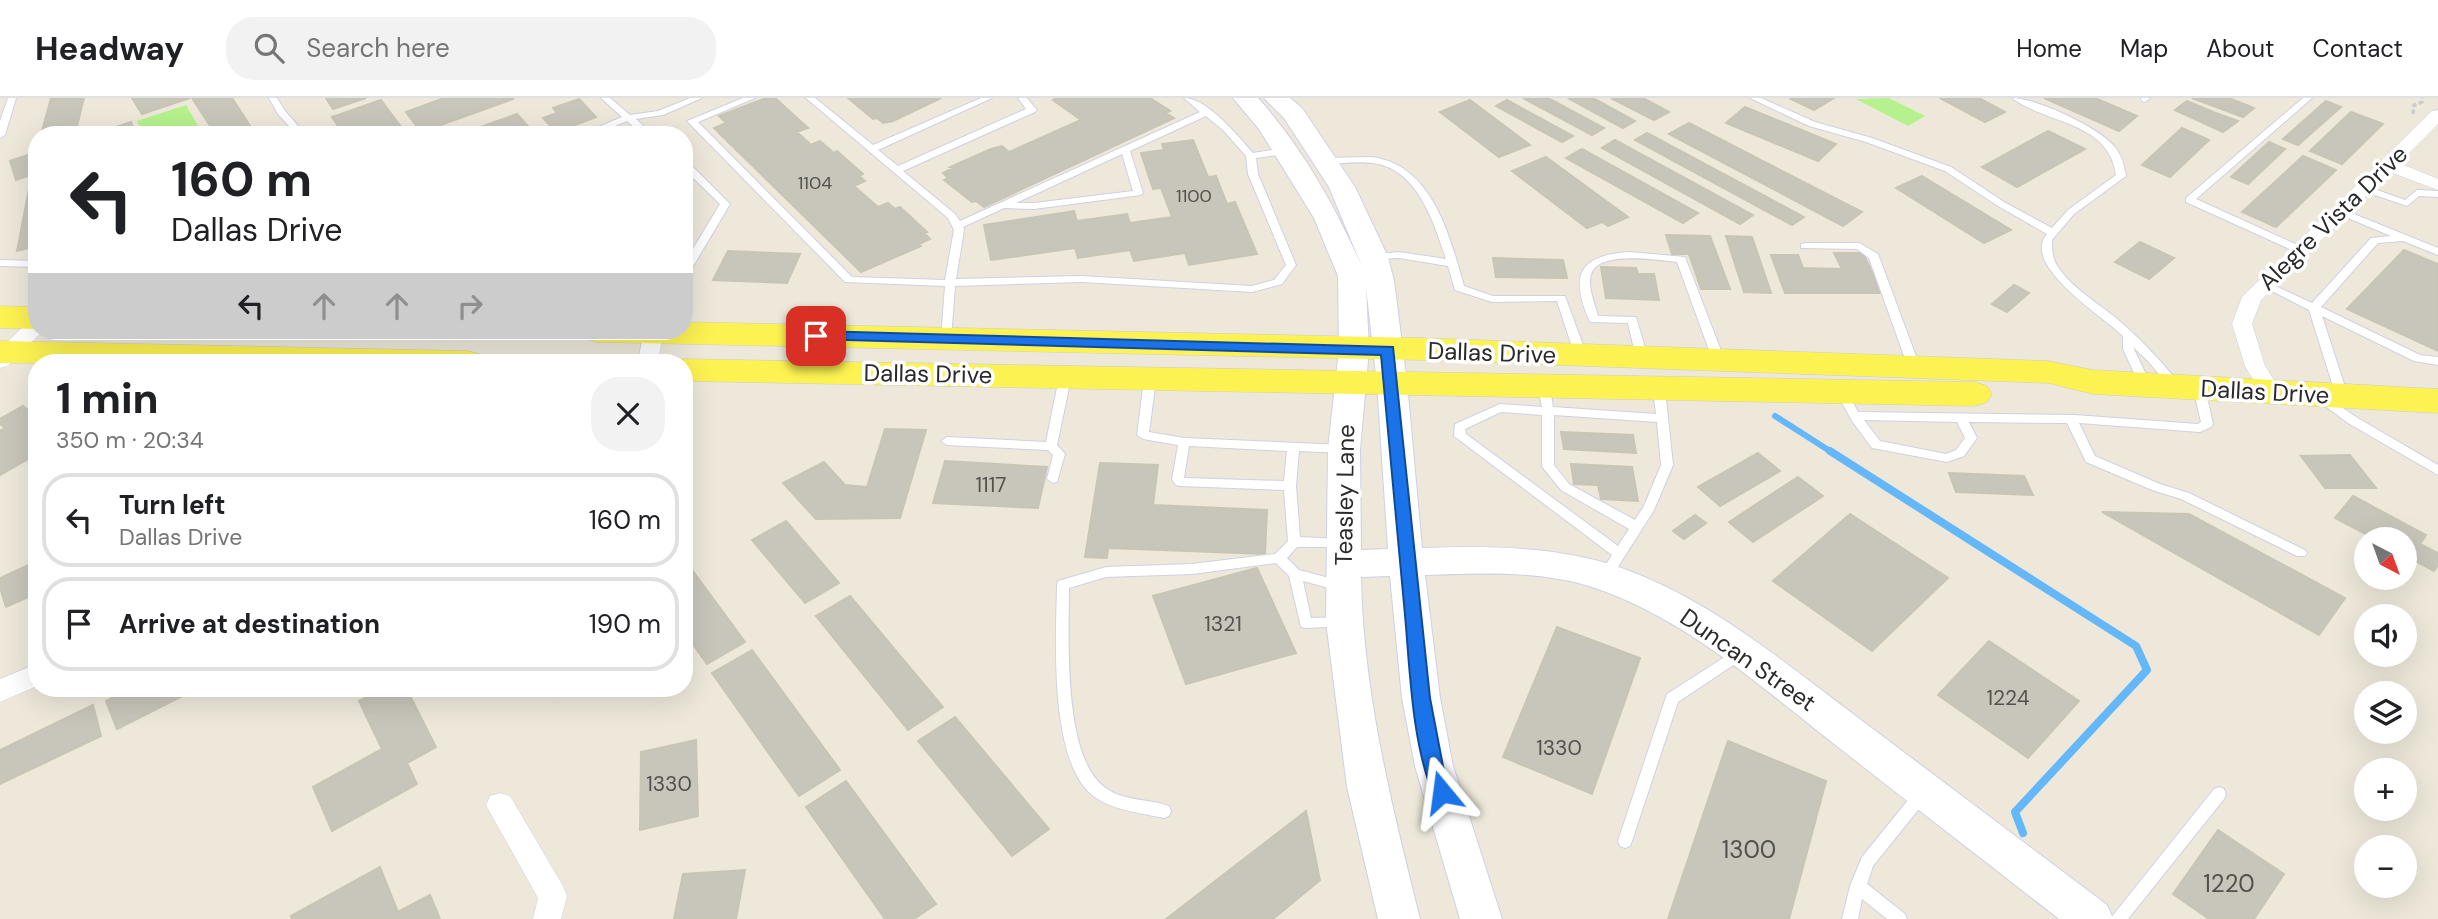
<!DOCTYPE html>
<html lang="en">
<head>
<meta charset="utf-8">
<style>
	body { margin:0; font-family:"DM Sans",sans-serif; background:#f2f2f2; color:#202124; height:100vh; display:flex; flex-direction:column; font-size:26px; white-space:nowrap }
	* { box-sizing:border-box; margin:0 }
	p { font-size:23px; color:#757577 }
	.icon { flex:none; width:38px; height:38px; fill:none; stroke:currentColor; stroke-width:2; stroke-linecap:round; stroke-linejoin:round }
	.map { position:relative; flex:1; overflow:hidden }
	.panel { position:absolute; left:28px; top:256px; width:665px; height:343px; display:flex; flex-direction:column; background:#fff; border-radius:28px; box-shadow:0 7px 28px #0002 }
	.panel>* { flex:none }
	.banner { position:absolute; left:28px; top:28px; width:665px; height:214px; border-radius:28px; box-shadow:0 7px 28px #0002; background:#fff; color:#202124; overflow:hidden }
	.needle { width:46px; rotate:139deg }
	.tools { position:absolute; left:2354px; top:429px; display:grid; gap:14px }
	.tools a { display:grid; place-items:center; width:63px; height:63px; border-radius:50%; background:#fff; box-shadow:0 7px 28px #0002; font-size:35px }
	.pin { position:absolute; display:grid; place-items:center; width:60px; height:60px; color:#fff; margin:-30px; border-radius:14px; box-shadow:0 4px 10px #0006 }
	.me { position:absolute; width:77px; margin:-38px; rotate:344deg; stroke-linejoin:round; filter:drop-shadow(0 0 5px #0008) }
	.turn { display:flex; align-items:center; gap:24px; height:147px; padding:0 28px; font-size:32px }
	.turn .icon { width:91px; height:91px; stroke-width:2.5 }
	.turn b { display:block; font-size:49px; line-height:60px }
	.lanes { display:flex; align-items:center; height:66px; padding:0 28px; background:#0003; justify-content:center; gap:35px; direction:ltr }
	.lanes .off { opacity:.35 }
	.round { display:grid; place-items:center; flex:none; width:74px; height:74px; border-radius:28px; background:#f2f2f2 }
	.head { display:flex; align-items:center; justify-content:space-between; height:119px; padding:0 28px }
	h1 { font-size:42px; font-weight:800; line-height:52px }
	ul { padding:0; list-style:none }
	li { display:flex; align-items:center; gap:21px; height:94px; margin:0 14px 10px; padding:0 14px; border:4px solid #e0e0e0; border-radius:28px }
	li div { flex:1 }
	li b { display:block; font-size:26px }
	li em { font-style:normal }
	header { display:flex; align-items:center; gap:42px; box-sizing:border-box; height:98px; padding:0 35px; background:#fff; border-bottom:2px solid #e0e0e0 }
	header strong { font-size:33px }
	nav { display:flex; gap:38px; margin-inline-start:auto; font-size:24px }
	.search { width:490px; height:63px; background:#f2f2f2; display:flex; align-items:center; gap:18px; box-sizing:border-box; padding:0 24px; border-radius:28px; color:#757577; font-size:26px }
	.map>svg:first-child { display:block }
	.pitch { fill:#b5f18d }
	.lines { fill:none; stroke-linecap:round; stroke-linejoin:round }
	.stream-far1 { stroke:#64b7f8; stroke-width:6 }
	.stream { stroke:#64b7f8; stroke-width:8 }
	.building { fill:#c8c5ba; stroke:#c9c5b4; stroke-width:2 }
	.lane-casing { stroke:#cfd0e4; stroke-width:2 }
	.street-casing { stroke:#cfd0e4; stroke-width:1 }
	.secondary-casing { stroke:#cfd0e4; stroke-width:2 }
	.primary-casing { stroke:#ccc; stroke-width:1 }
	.path { stroke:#ccc; stroke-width:3.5; stroke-dasharray:4.5 2.5; stroke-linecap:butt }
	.lane { fill:#fff; fill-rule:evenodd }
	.street { fill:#fff; fill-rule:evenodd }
	.secondary { fill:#fff; fill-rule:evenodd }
	.primary { fill:#fcf251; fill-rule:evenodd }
	.route { fill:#1a73e8; stroke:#114b97; stroke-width:2 }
	.labels { text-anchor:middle; stroke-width:7; stroke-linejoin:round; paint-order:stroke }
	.far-number-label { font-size:18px; fill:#52514e }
	.number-label { font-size:21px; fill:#52514e }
	.street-label { font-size:24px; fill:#2a2a2a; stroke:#fff }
	.near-number-label { font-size:24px; fill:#52514e }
</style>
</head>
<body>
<header>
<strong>Headway</strong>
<div class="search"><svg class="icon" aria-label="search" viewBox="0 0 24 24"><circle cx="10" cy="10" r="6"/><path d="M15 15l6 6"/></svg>Search here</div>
<nav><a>Home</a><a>Map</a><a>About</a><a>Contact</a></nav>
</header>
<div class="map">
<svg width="2438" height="821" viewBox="0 0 2438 821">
	<rect width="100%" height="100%" fill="#ede8da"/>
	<path class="pitch" d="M1889 0 1925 18 1908 28 1856 1Z
		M186 7 203 37H144L137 23Z"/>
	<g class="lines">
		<path class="stream-far1" d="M1775 318 1833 355"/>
		<path class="stream" d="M1830 353 2136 548 2147 572 2015 714 2023 735"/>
	</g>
	<path class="building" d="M51 0H84L75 36 41 37Z
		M132 0H190L142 16Z
		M192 0H232L256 37H216Z
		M326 0H366L333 11Z
		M444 0H512L513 1 421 34 406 14Z
		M766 0H775L808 30 797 34 811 47 820 43 834 55 837 53 863 76 859 78 865 83 854 88 878 109 888 105 895 111 900 109 927 134 924 135 930 141 919 146 921 148 861 174 714 30 726 25 719 18Z
		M848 0H941L893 23 883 25 877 20 873 21Z
		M1056 0H1150L1170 13 1166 15 1174 20 984 109 976 103 972 104 944 82 948 80 943 75 953 70 950 69 991 51 1002 48 1009 54 1081 22 1053 2Z
		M1523 0H1548L1604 30 1592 37Z
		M1568 0H1593L1635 23 1623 30Z
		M1611 0H1643L1669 14 1654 22Z
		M1789 0H1834L1814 12Z
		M1940 0H1979L2005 14 1985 24Z
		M2044 0H2095L2137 18 2119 33Z
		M2192 0H2229L2254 10 2243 19Z
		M579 1 596 19 556 34 543 20 557 15 553 10Z
		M381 2 407 37H344L332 19Z
		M1470 2 1530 47 1499 59 1440 14Z
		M1507 2 1573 38 1562 44 1496 8Z
		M2187 3 2213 14 2238 23 2223 34 2175 12Z
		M2326 3 2341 9 2298 47 2283 41Z
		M1745 9 1836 46 1818 63 1726 25Z
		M2351 14 2383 26 2342 66 2310 53Z
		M517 16 536 37H480L475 31Z
		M131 24 137 37H91Z
		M1689 25 1862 114 1843 128 1669 36Z
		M2182 30 2209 42 2170 79 2142 67Z
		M2048 33 2085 51 2017 89 1982 69Z
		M1647 35 1804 119 1792 127 1635 42Z
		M1193 42 1208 79 1216 78 1227 106 1235 104 1257 156 1189 167 1185 155 1134 163 1130 152 1078 160 1075 150 991 162 984 127 1074 113 1077 123 1127 116 1130 125 1172 119 1161 90 1153 91 1141 55 1164 52 1162 46Z
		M1615 42 1753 117 1740 126 1602 50Z
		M2269 44 2285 51 2248 86 2231 79Z
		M1582 51 1698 115 1683 125 1566 60Z
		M37 54V75L16 82 10 63Z
		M2303 58 2336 72 2276 129 2242 114Z
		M1546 59 1628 119 1608 128 1602 124 1587 130 1512 73Z
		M1922 78 2011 132 1984 145 1896 90Z
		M37 84V148L17 153 30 86Z
		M1666 137 1710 138 1730 191H1701L1689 156H1672Z
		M1726 138 1752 139 1771 195 1744 194Z
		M2140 144 2174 160 2149 181 2115 164Z
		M2404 152 2438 166V253L2347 211Z
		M728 153 800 156 787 185 713 182Z
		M1834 155H1863L1882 195H1785L1771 157H1798L1803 170 1842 171Z
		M1493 160 1563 162 1567 180 1496 179Z
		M1601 169 1636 170 1638 176H1654L1659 202 1606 200Z
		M2014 187 2029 195 2007 214 1992 206Z
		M23 308 37 319V356L0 377V333L5 330 0 326V321Z
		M885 331 926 332 900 420 816 421 783 385 824 364 845 387 867 389Z
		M1561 334 1633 337 1636 355 1564 351Z
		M1758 355 1780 373 1720 408 1698 389Z
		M2350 357 2376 390H2325L2301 358Z
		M945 363 1047 369 1038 410 933 405Z
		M1100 365 1158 367 1153 407 1267 412 1265 456 1108 450 1107 460 1085 459Z
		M1571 366 1632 369 1638 403 1601 401 1598 387 1574 386Z
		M1949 375 2024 378 2033 397 1956 394Z
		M1798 379 1823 398 1753 444 1729 424Z
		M2353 398 2426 437 2420 446 2438 455V467L2434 473 2404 457V441H2375L2335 420Z
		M2102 414 2189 416 2345 500 2319 537Z
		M1850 416 1948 480 1872 553 1773 483Z
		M1695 417 1706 425 1684 441 1673 433Z
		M786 423 839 485 805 505 752 442Z
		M684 461 745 544 707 566 684 534Z
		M37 463V495L6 509 0 490V480Z
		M1257 470 1296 555 1186 586 1153 498Z
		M850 498 943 609 908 632 816 518Z
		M1557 529 1640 560 1592 696 1503 659Z
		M1989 543 2079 603 2028 660 1938 597Z
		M752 552 840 672 799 698 712 575Z
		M132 590H198L117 631 106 603Z
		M384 590H406L436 649 407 665 417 686 332 733 313 689 382 651 359 603Z
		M558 590H598L557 598Z
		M93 607 101 638 0 686V652Z
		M955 619 1049 731 1012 758 918 643Z
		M696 642 698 718 640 732 641 654Z
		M1728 643 1826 683 1789 821H1668Z
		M846 683 936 806 914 821H885L806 709Z
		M1306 713 1320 782 1273 821H1166Z
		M2218 732 2284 776 2254 821H2209L2173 796Z
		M380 769 398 814 430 797 440 821H292L291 818Z
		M745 772 736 821H674L683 776Z"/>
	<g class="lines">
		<defs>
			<path id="lane" d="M8 0H16L5 37 0 40V23Z
				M269 0H277L285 13 306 37H297L278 16Z
				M601 0H610L630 17 658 13 690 0H702L663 17 636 21 653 37H643L627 23 593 37H580L622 19Z
				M743 0H755L698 24 852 179 945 182 954 132 948 120 806 0H815L873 47 981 0H992L878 52 898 68 1026 11 1018 0H1027L1037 12 1035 14 903 73 955 116 960 123 1200 14 1184 0C1207 0 1237 37 1253 55L1285 50 1290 53 1285 56 1256 60 1258 76 1296 167 1282 186 1252 194 1081 184 955 188 951 241 950 244H942L941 241 945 188 845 184 687 23ZM1206 18 1224 33 1246 58 1248 76 1286 167 1274 182 1252 188 1081 178 956 181 964 132 963 129 1004 110 1034 111 1141 97 1143 95 1130 53ZM1122 56 1133 93 1034 105H1016Z
				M1750 0H1761L1815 24 1872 40 1951 69 2004 104 2052 130 2068 112 2116 77C2109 23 2046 26 2012 0 2036 0 2098 29 2114 48 2122 57 2124 67 2126 78L2074 116 2052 142C2052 152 2052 160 2058 169 2073 192 2102 207 2123 226 2143 244 2162 264 2179 285L2181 288 2179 291H2171L2148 263 2133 249 2151 287 2145 291 2141 290 2123 251V238C2104 219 2020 167 2047 136L1998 108 1945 73 1866 44 1809 28Z
				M2141 0H2150L2145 4 2142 3Z
				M2303 0H2312L2196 101 2304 150V154H2296L2186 104V100Z
				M1372 59C1433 67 1450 139 1464 188L1493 198H1565L1587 258 1585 261H1577L1575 258 1557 203 1492 204 1455 192 1448 168 1399 160 1370 161V157L1399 154 1446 161C1434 125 1418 71 1373 65 1357 63 1340 66 1324 66L1319 63 1324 60Z
				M684 62 687 63 730 106 689 175 684 178V166L720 106 684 71Z
				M2363 87 2405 102 2417 92 2438 93V99L2419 98 2407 108 2360 92 2358 90Z
				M2339 110 2438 150V157L2403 143 2378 145 2321 209 2420 257 2438 259V267L2414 263 2322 218 2348 298 2342 302 2336 298 2309 212 2260 187 2265 184 2269 185 2312 205 2371 140 2391 138 2336 115 2334 113Z
				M1805 145H1859L1878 156 1920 269 1918 272 1914 273 1908 269 1869 160 1857 151 1801 150V146Z
				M1630 154 1685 159 1725 263 1723 266 1719 267 1713 263 1677 164C1658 162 1602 153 1592 174 1586 186 1595 206 1598 218L1636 219 1648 260 1646 263H1638L1636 260 1628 225 1590 224C1569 177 1579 157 1630 154Z
				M0 162 37 163V169L0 168Z
				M1065 276 1071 280 1057 347 1065 356 1057 384 1053 385 1047 381 1053 357 1048 352 947 347 941 343 947 339 1046 344 1059 280Z
				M1150 278 1156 282 1149 334 1184 340 1344 347 1350 351 1344 355 1299 353 1296 388 1300 439 1342 441 1346 443 1348 446 1346 449H1297L1287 460 1299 472 1345 484 1346 488 1345 492 1340 493 1303 483 1311 520 1342 519 1347 520 1349 524 1347 528 1306 530 1301 529 1289 478 1276 465 1192 476 1106 479 1069 490C1069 539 1062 662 1107 691 1125 703 1149 701 1169 708L1171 713 1169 718 1164 720C1142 715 1116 713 1096 700 1048 668 1056 539 1057 487L1058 483 1106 469 1192 466 1275 456 1288 443 1284 392 1180 388 1176 387 1172 382 1178 347 1143 341 1137 337 1144 282ZM1189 348 1287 353 1284 383 1184 380Z
				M1544 286 1550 290 1553 309 1656 316 1653 292 1659 288 1665 292 1673 367 1654 412 1609 483H1599L1598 479 1612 457 1454 338 1455 326 1500 306 1542 309 1538 290ZM1501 314 1542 317V368L1544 371 1561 392 1629 431 1618 448 1466 336 1465 331ZM1554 317 1657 324 1661 367 1644 408 1635 422 1569 386 1554 367Z
				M2199 286 2205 290 2213 326 2211 329 2200 334 2079 325 2095 358 2160 386 2189 395 2305 452 2307 455 2305 458H2297L2181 401 2152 392 2086 364 2067 325 1969 324 1977 340 1964 358 1947 364 1872 350 1852 323 1836 294 1842 290 1846 291 1858 314 2075 317 2198 326 2201 324 2193 290ZM1864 322 1957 324 1965 340 1956 352 1946 356 1880 343Z
				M2324 297 2356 319 2438 367V377L2348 325 2320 304 2318 301 2320 298Z
				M1742 548 1747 550 1749 554 1747 558 1678 604 1632 743 1630 748 1625 750 1620 748 1618 743 1667 596Z
				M1922 689 1927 691 1929 696 1927 701 1873 768 1867 786 1905 816 1907 821H1887L1862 801 1858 821H1842L1850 788 1862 759 1917 691Z
				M2219 689 2224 691 2226 696 2224 701 2128 821H2110L2214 691Z"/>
			<path id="street" d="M2438 12V26L2399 65 2438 81V92L2390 74 2261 202 2252 226 2265 268 2282 295 2278 300 2271 302 2264 300 2245 268 2232 226 2242 199 2432 13Z
				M37 220V233H43L7 268 0 270V251L30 222Z
				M644 233 663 234 658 264H638Z
				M37 566V588L0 604V581Z
				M500 695 510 698 563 788 567 798 561 821H533L538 800 486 707 490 698Z"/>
			<path id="secondary" d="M1233 0H1258C1303 50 1336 110 1363 171L1329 89 1284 20 1264 0H1290L1302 10 1355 89 1388 159 1394 183 1407 285 1422 450C1484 448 1546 448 1606 465 1702 494 1782 563 1861 622 1943 684 2025 745 2107 807L2113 821H2059C1984 762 1908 704 1833 645 1760 588 1687 522 1598 491 1544 472 1481 475 1425 477L1440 600 1453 668 1502 821H1460L1415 668 1402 600 1390 478 1361 479C1363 595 1392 709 1420 821H1378L1347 689 1326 523 1328 351 1339 252 1338 178 1314 120 1259 31ZM1366 189 1377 285 1388 451 1361 452 1360 351 1369 252Z"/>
			<path id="primary" d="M0 208 37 209V231L0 230Z
				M684 224 1421 240 2048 263 2093 272 2438 291V315L2093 296 2048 285 1421 262 597 244 586 241 581 233H684Z
				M0 243 468 253 480 256 485 264 0 265Z
				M684 261 1975 284 1987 288 1992 296 1987 304 1975 308 684 283V264H672Z"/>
		</defs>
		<use href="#lane" class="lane-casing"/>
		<use href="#street" class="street-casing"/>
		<use href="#secondary" class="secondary-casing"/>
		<use href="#primary" class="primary-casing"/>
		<path class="path" d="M2413 16 2414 7 2422 4V0"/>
		<use href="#lane" class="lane"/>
		<use href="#street" class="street"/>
		<use href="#secondary" class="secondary"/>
		<use href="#primary" class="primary"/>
	</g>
	<path class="route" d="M816 233 1393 249 1430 600 1443 668 1451 694 1449 700 1442 702 1435 700C1412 649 1410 572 1405 517 1397 430 1389 343 1381 257L811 241V234Z"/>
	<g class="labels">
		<g class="far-number-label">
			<text x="815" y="91">1104</text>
			<text x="1194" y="104">1100</text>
		</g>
		<g class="number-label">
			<text x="991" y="394">1117</text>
			<text x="1223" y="533">1321</text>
			<text x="2008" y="607">1224</text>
			<text x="1559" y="657">1330</text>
			<text x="669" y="693">1330</text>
		</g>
		<g class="street-label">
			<text transform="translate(2333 120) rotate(-44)" y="8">Alegre Vista Drive</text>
			<text transform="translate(1492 255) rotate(2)" y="8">Dallas Drive</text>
			<text transform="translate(928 276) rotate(1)" y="8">Dallas Drive</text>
			<text transform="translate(2265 294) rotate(3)" y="8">Dallas Drive</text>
			<text transform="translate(1345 397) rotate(-89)" y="8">Teasley Lane</text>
			<text transform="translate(1748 562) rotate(35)" y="8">Duncan Street</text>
		</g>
		<g class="near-number-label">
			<text x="1749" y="760">1300</text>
			<text x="2229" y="794">1220</text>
		</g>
	</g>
</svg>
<div class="tools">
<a><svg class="needle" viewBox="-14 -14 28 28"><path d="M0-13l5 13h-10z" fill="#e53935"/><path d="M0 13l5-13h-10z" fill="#757577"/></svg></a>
<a><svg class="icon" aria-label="sound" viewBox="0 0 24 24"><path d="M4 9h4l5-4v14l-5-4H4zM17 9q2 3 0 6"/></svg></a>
<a><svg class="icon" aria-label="layers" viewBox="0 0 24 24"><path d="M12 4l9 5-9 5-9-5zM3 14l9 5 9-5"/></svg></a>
<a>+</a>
<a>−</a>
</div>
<div class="pin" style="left:816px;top:238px;background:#d93025"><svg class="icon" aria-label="arrive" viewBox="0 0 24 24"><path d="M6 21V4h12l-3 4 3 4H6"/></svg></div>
<svg class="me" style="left:1442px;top:694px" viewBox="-20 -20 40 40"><path d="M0-17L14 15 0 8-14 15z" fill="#1a73e8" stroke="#fff" stroke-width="4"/></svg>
<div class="banner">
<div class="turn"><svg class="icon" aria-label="left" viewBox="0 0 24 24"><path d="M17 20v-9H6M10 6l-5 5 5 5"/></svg><div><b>160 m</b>Dallas Drive</div></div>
<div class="lanes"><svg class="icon" aria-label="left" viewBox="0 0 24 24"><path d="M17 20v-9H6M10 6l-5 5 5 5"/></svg><svg class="icon off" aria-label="ahead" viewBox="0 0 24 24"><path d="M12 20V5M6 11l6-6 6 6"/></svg><svg class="icon off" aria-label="ahead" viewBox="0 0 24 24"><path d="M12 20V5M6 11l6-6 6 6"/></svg><svg class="icon off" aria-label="right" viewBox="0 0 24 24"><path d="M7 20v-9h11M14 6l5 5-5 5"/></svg></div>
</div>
<section class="panel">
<div class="head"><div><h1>1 min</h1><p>350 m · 20:34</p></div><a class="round"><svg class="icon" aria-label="close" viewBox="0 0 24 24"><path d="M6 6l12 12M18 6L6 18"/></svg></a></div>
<ul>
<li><svg class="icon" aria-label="left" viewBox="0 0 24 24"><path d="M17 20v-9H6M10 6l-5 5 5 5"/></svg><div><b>Turn left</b><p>Dallas Drive</p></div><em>160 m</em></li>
<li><svg class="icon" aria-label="arrive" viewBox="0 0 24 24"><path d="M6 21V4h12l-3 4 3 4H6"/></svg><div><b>Arrive at destination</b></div><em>190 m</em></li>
</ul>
</section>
</div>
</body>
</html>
